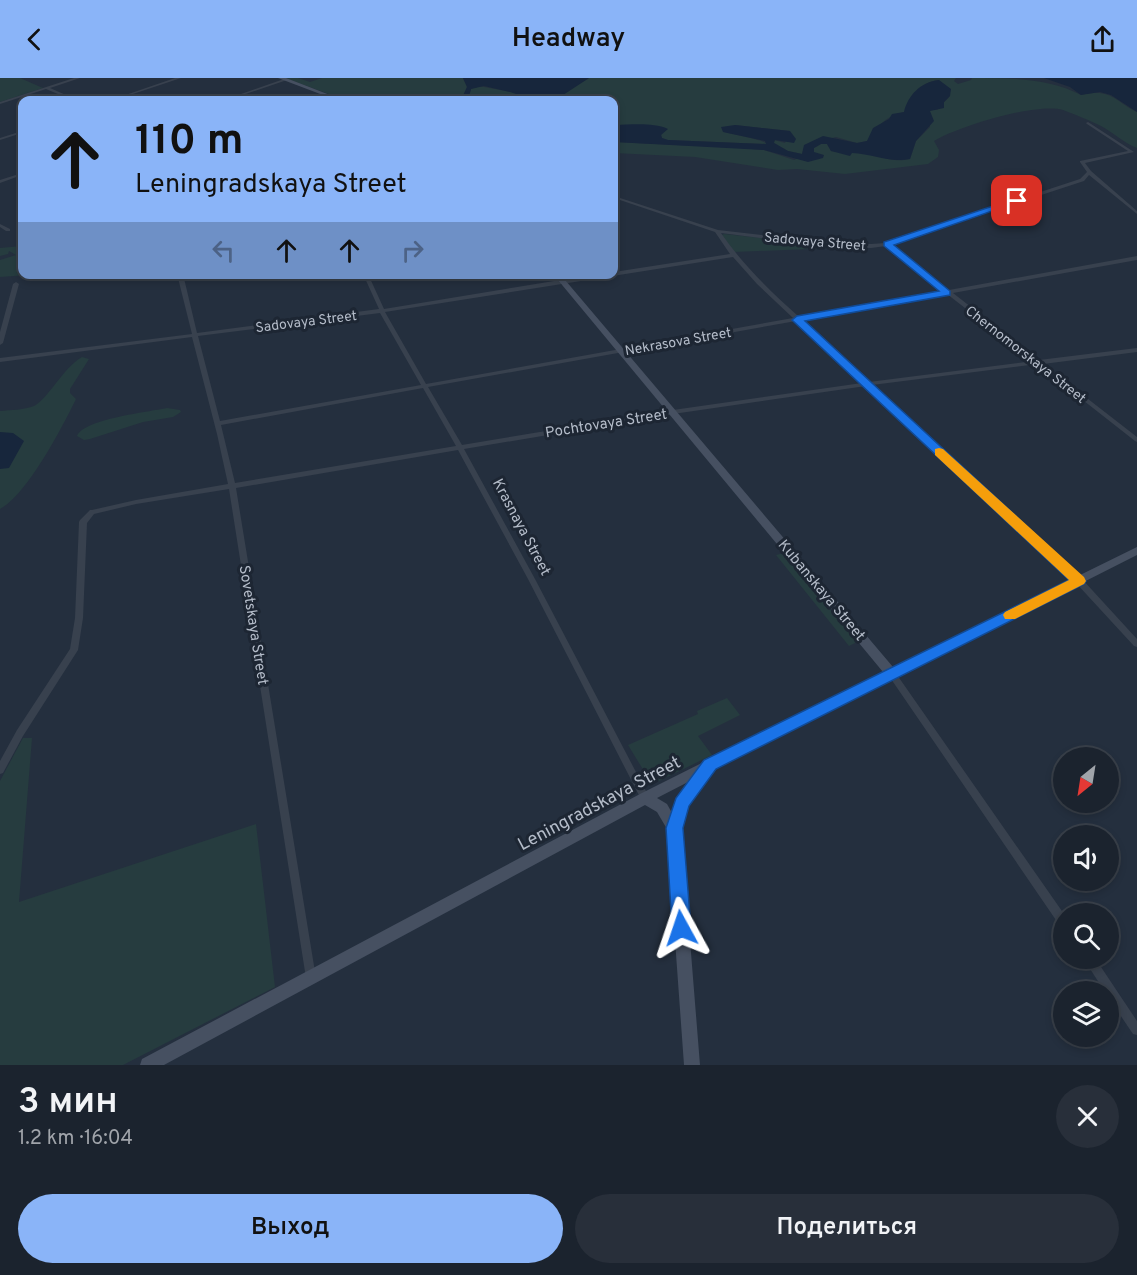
<!DOCTYPE html>
<html lang="ru">
<head>
<meta charset="utf-8">
<style>
	body { margin:0; font-family:Overpass,sans-serif; background:#282f3a; color:#f1f3f6; height:100vh; display:flex; flex-direction:column; font-size:22px; white-space:nowrap }
	* { box-sizing:border-box; margin:0 }
	p { font-size:20px; color:#a0a4aa }
	.icon { flex:none; width:33px; height:33px; fill:none; stroke:currentColor; stroke-width:2; stroke-linecap:round; stroke-linejoin:round }
	.map { position:relative; height:987px; overflow:hidden }
	.drawer { display:flex; flex-direction:column; background:#1b232e; flex:1 }
	.drawer>* { flex:none }
	.top-card { position:absolute; left:18px; top:18px; width:600px; height:183px; border-radius:12px; box-shadow:0 3px 9px #0003,0 0 0 2px #39404a; background:#8ab4f8; color:#111; overflow:hidden }
	.needle { width:39px; rotate:210deg }
	.fabs { position:absolute; left:1053px; top:669px; display:grid; gap:12px }
	.fabs a { display:grid; place-items:center; width:66px; height:66px; border-radius:50%; background:#1b232e; box-shadow:0 3px 9px #0003,0 0 0 2px #39404a; font-size:30px }
	.pin { position:absolute; display:grid; place-items:center; width:51px; height:51px; color:#fff; margin:-26px; border-radius:12px; box-shadow:0 3px 9px #0006 }
	.me { position:absolute; width:66px; margin:-33px; rotate:355deg; stroke-linejoin:round; filter:drop-shadow(0 0 4px #0008) }
	.turn { display:flex; align-items:center; gap:21px; height:126px; padding:0 18px; font-size:27px }
	.turn .icon { width:78px; height:78px; stroke-width:2.5 }
	.turn b { display:block; font-size:42px; line-height:51px }
	.lanes { display:flex; align-items:center; height:57px; padding:0 18px; background:#0003; justify-content:center; gap:30px; direction:ltr }
	.lanes .off { opacity:.35 }
	.round { display:grid; place-items:center; flex:none; width:63px; height:63px; border-radius:32px; background:#282f3a }
	.head { display:flex; align-items:center; justify-content:space-between; height:102px; padding:0 18px }
	h1 { font-size:36px; font-weight:600; line-height:45px }
	.cta { display:flex; gap:12px; margin-top:auto; padding:12px 18px }
	.cta a { flex:1; height:69px; border-radius:36px; background:#8ab4f8; color:#111; font-size:24px; font-weight:600; line-height:69px; text-align:center }
	.cta a+a { background:#282f3a; color:#f1f3f6 }
	header { display:flex; justify-content:space-between; align-items:center; height:78px; padding:0 18px; background:#8ab4f8; color:#111; font-size:27px; font-weight:600 }
	.map>svg:first-child { display:block }
	.green { fill:#263c3f }
	.water { fill:#17263c }
	.lines { fill:none; stroke-linecap:round; stroke-linejoin:round }
	.street { fill:#38414e; fill-rule:evenodd }
	.secondary { fill:#465061; fill-rule:evenodd }
	.route { fill:#1a73e8; stroke:#114b97; stroke-width:1.5 }
	.slow { fill:#f59e0b }
	.labels { text-anchor:middle; stroke-width:6; stroke-linejoin:round; paint-order:stroke }
	.far-street-label { font-size:14px; fill:#b4bcc9; stroke:#1d2633 }
	.street-label { font-size:15px; fill:#b4bcc9; stroke:#1d2633 }
	.near-street-label { font-size:18px; fill:#b4bcc9; stroke:#1d2633 }
</style>
</head>
<body>
<header><svg class="icon" aria-label="back" viewBox="0 0 24 24"><path d="M15 5l-7 7 7 7"/></svg>Headway<svg class="icon" aria-label="share" viewBox="0 0 24 24"><path d="M12 15V3M7 8l5-5 5 5M5 13v7h14v-7"/></svg></header>
<div class="map">
<svg width="1137" height="987" viewBox="0 0 1137 987">
	<rect width="100%" height="100%" fill="#242f3e"/>
	<path class="green" d="M0 0H20L43 10 0 24Z
		M285 0H298L310 4 322 0H463L467 9 463 18 464 21 461 22H345Z
		M589 0H956L954 3 958 6 971 2 972 0C1010 0 1049 0 1081 17 1112 10 1114 23 1137 34V70C1124 65 1114 55 1101 48 1091 43 1074 36 1063 32 1037 24 957 49 934 63L939 72 938 79 928 86 845 96 797 91 778 92 695 79 614 75V64L741 70 764 72 794 82 814 74V70L821 66H827L831 73C843 75 853 74 864 75 882 78 891 85 910 81L916 63 930 49 929 32H937L950 18 939 2C919 4 912 17 905 34 887 37 877 48 867 63L857 65 836 59 805 67 802 76 788 73 774 65V62L785 65 790 53 735 47 724 54C734 57 762 61 767 66L668 62 662 60 661 56 636 47H614V22H561L562 17Z
		M479 8 517 15 526 22H475L469 18 471 11Z
		M724 156 834 168V170L734 174 722 157Z
		M22 168V196L28 197 0 199V182L16 177 9 173 8 176 0 178V170Z
		M82 279 89 281 70 311V315L76 321C63 348 27 417 0 431V333C11 332 24 332 34 328 48 321 63 290 82 279Z
		M167 330 180 332 181 334 173 339 143 344 90 361 84 362 77 358C84 341 148 334 167 330Z
		M784 475 857 564 849 568 776 477Z
		M727 620 740 637 698 658 712 677 657 704 650 703 628 667 698 636 697 633Z
		M23 660H32L19 824 256 746 275 909 123 987H0V703Z"/>
	<path class="water" d="M463 0H589L563 17 561 22H526L522 18 510 14 484 8 471 11 469 18 475 22H461L467 9Z
		M1044 0H1137V34L1111 17 1100 14 1081 17 1070 9Z
		M939 2 951 11 950 18 944 24V30L930 33 934 43 916 63 910 81C889 85 873 76 852 75L850 78 831 73 827 66H821L814 70V74L824 77 823 80 808 84 764 72 614 64V47C631 47 652 44 668 51L661 57 662 60 668 62 766 66 765 63 723 54 721 49 735 47 790 53 796 61 794 65 775 62 774 65 788 73 802 76 804 67 823 58 857 65 867 63 873 50 889 41 892 36 904 34C908 17 921 4 939 2Z
		M0 354 13 355 24 363 9 390 0 391Z"/>
	<g class="lines">
		<path class="street" d="M74 0H80L50 10 75 21 76 22H72L46 11 0 26V24Z
			M175 0H181L115 22H111Z
			M284 1 287 2 228 22H224Z
			M1088 44 1134 74 1085 85 1091 93 1137 133V136L1089 97 1084 103 891 166 949 212 1137 178V182L953 215 1039 282 1137 270V274L1043 286 1137 359V364L1135 363 1037 286 872 307 1082 501 1137 561V569L1134 568 1076 505 866 308 673 336 464 371 535 501 648 717 650 720 648 723 645 724 642 723 528 501 458 372 236 410 316 900 315 904 311 905 307 904 306 900 229 411 136 426 94 436 87 445 83 540 78 572 23 658 3 695 0 696V683L17 652 70 571 75 540 79 444 80 442 90 432H92L136 422 228 406 217 356 192 259 0 284V280L192 256 177 196H183L197 255 379 231 363 196H368L384 231 597 196H614V194L730 176 715 154 614 120V118L718 152 814 163 871 166 886 165 1080 101 1087 94 1080 84V83L1128 73 1087 46 1086 45ZM721 155 814 167 871 170 886 168 944 213 799 239C770 213 743 187 721 155ZM733 179 757 206 793 240 426 306 385 234ZM947 216 1033 283 869 304 802 242ZM380 235 421 307 220 343 198 258ZM796 243 862 305 673 332 462 367 428 309ZM423 310 456 368 235 405 221 347Z
			M22 53V55L0 62V60Z
			M22 95V97L0 105V102Z
			M0 146 10 151V153H6L0 149Z
			M16 204 19 206 3 265 0 267V254L13 206Z
			M892 593 895 594 1064 836V850L1060 848 889 598 888 596 889 594Z
			M1083 880H1095L1137 943V957L1133 956 1108 919V914H1105Z"/>
		<path class="secondary" d="M278 0H286L343 22H336Z
			M553 196H560L893 589 1137 469V477L712 692 688 727 681 750 700 987H684L667 751 657 734 645 727 164 987H140L142 981 640 716 883 594ZM690 703 677 721 672 735 667 726 657 720Z"/>
	</g>
	<path class="route" d="M1014 121 1021 123 894 167 950 213V217L805 243 1086 503 1084 506 716 691 689 728 683 750 691 850 688 857 681 859 675 857 672 850 666 750 676 720 704 682 1069 502 792 242 797 238 939 213 884 168V164Z"/>
	<path class="slow" d="M939 370 943 371 1084 499 1086 503 1084 506 1015 541H1005L1003 537 1005 534 1069 502 935 377V371Z"/>
	<g class="labels">
		<g class="far-street-label">
			<text transform="translate(815 163) rotate(5)" y="5">Sadovaya Street</text>
			<text transform="translate(306 243) rotate(-7)" y="5">Sadovaya Street</text>
			<text transform="translate(678 263) rotate(-10)" y="5">Nekrasova Street</text>
			<text transform="translate(1026 276) rotate(38)" y="5">Chernomorskaya Street</text>
		</g>
		<g class="street-label">
			<text transform="translate(606 345) rotate(-9)" y="5">Pochtovaya Street</text>
			<text transform="translate(522 449) rotate(62)" y="5">Krasnaya Street</text>
			<text transform="translate(822 512) rotate(50)" y="5">Kubanskaya Street</text>
			<text transform="translate(254 547) rotate(81)" y="5">Sovetskaya Street</text>
		</g>
		<g class="near-street-label">
			<text transform="translate(599 725) rotate(-28)" y="6">Leningradskaya Street</text>
		</g>
	</g>
</svg>
<div class="fabs">
<a><svg class="needle" viewBox="-14 -14 28 28"><path d="M0-13l5 13h-10z" fill="#e53935"/><path d="M0 13l5-13h-10z" fill="#a0a4aa"/></svg></a>
<a><svg class="icon" aria-label="sound" viewBox="0 0 24 24"><path d="M4 9h4l5-4v14l-5-4H4zM17 9q2 3 0 6"/></svg></a>
<a><svg class="icon" aria-label="search" viewBox="0 0 24 24"><circle cx="10" cy="10" r="6"/><path d="M15 15l6 6"/></svg></a>
<a><svg class="icon" aria-label="layers" viewBox="0 0 24 24"><path d="M12 4l9 5-9 5-9-5zM3 14l9 5 9-5"/></svg></a>
</div>
<div class="pin" style="left:1017px;top:123px;background:#d93025"><svg class="icon" aria-label="arrive" viewBox="0 0 24 24"><path d="M6 21V4h12l-3 4 3 4H6"/></svg></div>
<svg class="me" style="left:681px;top:850px" viewBox="-20 -20 40 40"><path d="M0-17L14 15 0 8-14 15z" fill="#1a73e8" stroke="#fff" stroke-width="4"/></svg>
<div class="top-card">
<div class="turn"><svg class="icon" aria-label="ahead" viewBox="0 0 24 24"><path d="M12 20V5M6 11l6-6 6 6"/></svg><div><b>110 m</b>Leningradskaya Street</div></div>
<div class="lanes"><svg class="icon off" aria-label="left" viewBox="0 0 24 24"><path d="M17 20v-9H6M10 6l-5 5 5 5"/></svg><svg class="icon" aria-label="ahead" viewBox="0 0 24 24"><path d="M12 20V5M6 11l6-6 6 6"/></svg><svg class="icon" aria-label="ahead" viewBox="0 0 24 24"><path d="M12 20V5M6 11l6-6 6 6"/></svg><svg class="icon off" aria-label="right" viewBox="0 0 24 24"><path d="M7 20v-9h11M14 6l5 5-5 5"/></svg></div>
</div>
</div>
<section class="drawer">
<div class="head"><div><h1>3 мин</h1><p>1.2 km · 16:04</p></div><a class="round"><svg class="icon" aria-label="close" viewBox="0 0 24 24"><path d="M6 6l12 12M18 6L6 18"/></svg></a></div>
<div class="cta"><a>Выход</a><a>Поделиться</a></div>
</section>
</body>
</html>
